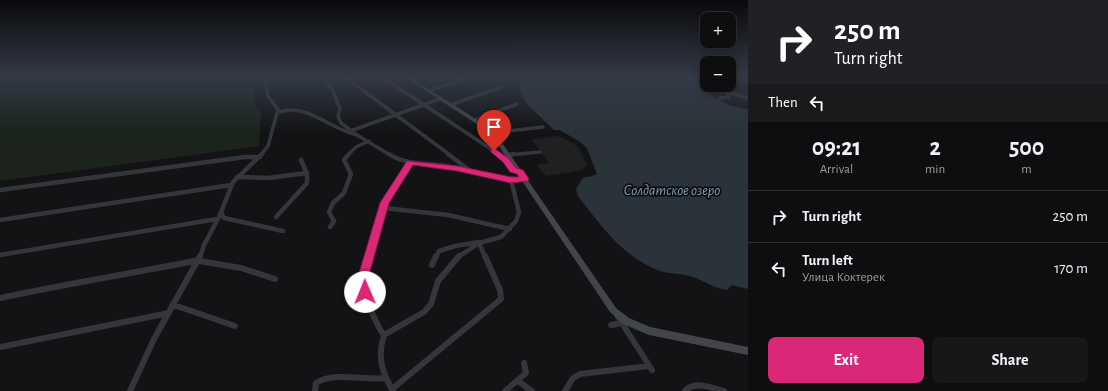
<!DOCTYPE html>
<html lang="en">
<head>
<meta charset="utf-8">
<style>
	body { margin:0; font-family:"Alegreya Sans",sans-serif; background:#171719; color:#f1f3f6; height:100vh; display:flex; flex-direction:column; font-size:15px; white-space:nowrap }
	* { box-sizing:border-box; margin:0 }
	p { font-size:13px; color:#9b9c9f }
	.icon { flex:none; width:22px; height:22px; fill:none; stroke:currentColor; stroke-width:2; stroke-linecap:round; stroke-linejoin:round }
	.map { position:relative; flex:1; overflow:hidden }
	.panel { display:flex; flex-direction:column; background:#0e0e10; width:360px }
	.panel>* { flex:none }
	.hud { background:#202124; color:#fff; overflow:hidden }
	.buttons { position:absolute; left:700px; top:12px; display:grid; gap:8px }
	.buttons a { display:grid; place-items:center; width:36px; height:36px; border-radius:8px; background:#0e0e10; box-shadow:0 2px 10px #0003,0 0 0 1px #2e2e30; font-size:20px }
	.pin { position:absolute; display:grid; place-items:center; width:34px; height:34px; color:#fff; margin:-41px -17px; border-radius:50% 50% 50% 0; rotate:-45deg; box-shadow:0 0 4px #0007 }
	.pin .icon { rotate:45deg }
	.me { position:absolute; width:44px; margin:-22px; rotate:359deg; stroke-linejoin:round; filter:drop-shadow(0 0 3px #0008) }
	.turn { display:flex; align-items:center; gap:14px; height:84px; padding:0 20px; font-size:18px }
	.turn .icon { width:52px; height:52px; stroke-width:2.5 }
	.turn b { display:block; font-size:28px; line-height:34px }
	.then { display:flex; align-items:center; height:38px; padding:0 20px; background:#0003; gap:8px; font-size:15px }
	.eta { display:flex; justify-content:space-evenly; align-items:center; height:68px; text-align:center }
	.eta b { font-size:24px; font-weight:700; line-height:28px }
	.cta { display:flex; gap:8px; margin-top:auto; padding:8px 20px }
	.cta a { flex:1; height:46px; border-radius:8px; background:#db2777; color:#fff; font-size:16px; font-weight:700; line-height:46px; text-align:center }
	.cta a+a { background:#171719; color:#f1f3f6 }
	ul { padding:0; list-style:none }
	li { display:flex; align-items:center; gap:12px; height:52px; padding:0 20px; border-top:1px solid #2e2e30 }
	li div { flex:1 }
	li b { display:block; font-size:15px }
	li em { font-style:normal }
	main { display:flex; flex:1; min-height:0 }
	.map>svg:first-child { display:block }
	.built { fill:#1f2022 }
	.green { fill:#1b231c }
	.water { fill:#2a3339 }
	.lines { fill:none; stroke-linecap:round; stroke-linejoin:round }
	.street-far2 { stroke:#34363a; stroke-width:3.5 }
	.street-far1 { stroke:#34363a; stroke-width:4.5 }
	.street { stroke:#34363a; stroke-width:6 }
	.secondary { fill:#42454a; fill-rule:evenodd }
	.route { fill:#db2777; stroke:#8e194d }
	.labels { text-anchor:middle; stroke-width:3.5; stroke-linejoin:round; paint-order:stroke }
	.water-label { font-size:15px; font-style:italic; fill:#7c9db0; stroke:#0e0e10 }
</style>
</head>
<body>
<main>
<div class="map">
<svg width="748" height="391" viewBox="0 0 748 391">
	<rect width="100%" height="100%" fill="#131315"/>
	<path class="built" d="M557 136 564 138 578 147 587 165 582 170 546 176 537 165 549 163 532 140Z"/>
	<path class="green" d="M0 77H246L254 88 256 108 261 113 259 146 0 181Z"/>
	<path class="water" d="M519 77H697L700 83 706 87 705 90 713 97 731 106 748 109V289L732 285 727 290C712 287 706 282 693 277 682 273 670 274 660 271 623 257 601 226 578 196L576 189C587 171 582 181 597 174L587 148 579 141 559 130H554L527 104 520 92Z"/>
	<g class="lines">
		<path class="street-far2" d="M264 77 268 96 279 111
			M324 77 333 91 340 109 338 116 341 123 357 135 390 155
			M345 77 450 155
			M382 77 500 155
			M729 80 734 77
			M264 83 270 77
			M719 85 728 92 748 98
			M428 91 470 77
			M720 98 729 97 726 91
			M450 105 501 87
			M475 120 517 104
			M350 131 440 99
			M491 133 543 127
			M261 155 268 146 277 113C306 101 329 129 357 135
			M348 155 356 147 369 141
			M508 155 540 152"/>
		<path class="street-far1" d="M389 154C405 165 427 163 446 166 472 171 499 181 525 179
			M448 154 469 170
			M499 154C507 161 510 169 520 172
			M508 155 514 154
			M237 177 268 178 307 173
			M0 190 245 157H260
			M384 208 448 215 510 229
			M221 212 224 218 283 231
			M276 217 307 183V174L301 160
			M0 220 231 185
			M330 227 334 221 329 212 333 203 344 193 351 174 344 160 349 154
			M479 243 485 257
			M0 255 217 219
			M200 257 204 245 220 215 233 182 262 154
			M369 257 385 203 410 162
			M436 257 439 251 455 246 480 242
			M458 257 479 243 501 237 516 221 519 212 511 180"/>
		<path class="street" d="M369 256C367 264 363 273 362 280 362 291 377 327 384 335
			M199 261 241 268 275 279
			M432 265 436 256
			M0 298C66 284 133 273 200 260
			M174 305 235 326
			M618 317 652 370
			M611 325 621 323
			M0 347 169 313
			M518 381 532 391
			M392 389 501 299 500 290 485 256
			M130 391 154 339 200 256
			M315 391 316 383C336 371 364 381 386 378
			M393 391C382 373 377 356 384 335L424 312 431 304 438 281 459 256
			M505 391 526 373 524 363
			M565 391 573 378 580 374 649 366
			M685 391C694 380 713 388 724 391"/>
		<path class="secondary" d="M405 77H410L482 123 498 137 616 308 629 318 650 327 748 347V355L649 335 623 324 610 312 494 139 478 125Z"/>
	</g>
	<linearGradient id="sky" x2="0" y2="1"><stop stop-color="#0a0a0c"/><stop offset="0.58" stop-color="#333946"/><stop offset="1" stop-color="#333946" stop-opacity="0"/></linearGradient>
	<rect width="748" height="132" fill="url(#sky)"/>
	<path class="route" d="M494 148 509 159 516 168 523 170 529 179 528 181 511 183 457 171 413 165 389 203 369 275C368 282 372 289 369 295L365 296 361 295 357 280 380 203 407 161 457 166 511 177H519L517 174 510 172 503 162 491 152V149Z"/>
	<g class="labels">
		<g class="water-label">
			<text x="672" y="195">Солдатское озеро</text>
		</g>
	</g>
</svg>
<div class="buttons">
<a>+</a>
<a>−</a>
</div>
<div class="pin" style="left:494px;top:151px;background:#d93025"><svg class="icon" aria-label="arrive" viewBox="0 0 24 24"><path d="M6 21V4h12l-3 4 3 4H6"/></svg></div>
<svg class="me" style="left:365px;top:292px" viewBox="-20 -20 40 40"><circle r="19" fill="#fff"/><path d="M0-13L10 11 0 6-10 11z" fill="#db2777"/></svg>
</div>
<section class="panel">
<div class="hud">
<div class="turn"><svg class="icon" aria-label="right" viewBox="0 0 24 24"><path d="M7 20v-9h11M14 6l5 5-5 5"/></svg><div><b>250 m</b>Turn right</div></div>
<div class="then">Then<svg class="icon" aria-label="left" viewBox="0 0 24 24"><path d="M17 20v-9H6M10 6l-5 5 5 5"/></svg></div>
</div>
<div class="eta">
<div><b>09:21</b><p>Arrival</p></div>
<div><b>2</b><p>min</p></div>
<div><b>500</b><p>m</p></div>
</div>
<ul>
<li><svg class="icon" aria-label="right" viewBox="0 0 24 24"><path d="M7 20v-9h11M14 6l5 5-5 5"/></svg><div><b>Turn right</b></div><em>250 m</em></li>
<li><svg class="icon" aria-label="left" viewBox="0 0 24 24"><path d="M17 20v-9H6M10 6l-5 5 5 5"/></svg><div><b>Turn left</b><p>Улица Коктерек</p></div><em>170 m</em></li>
</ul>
<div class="cta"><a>Exit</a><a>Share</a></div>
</section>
</main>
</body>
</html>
